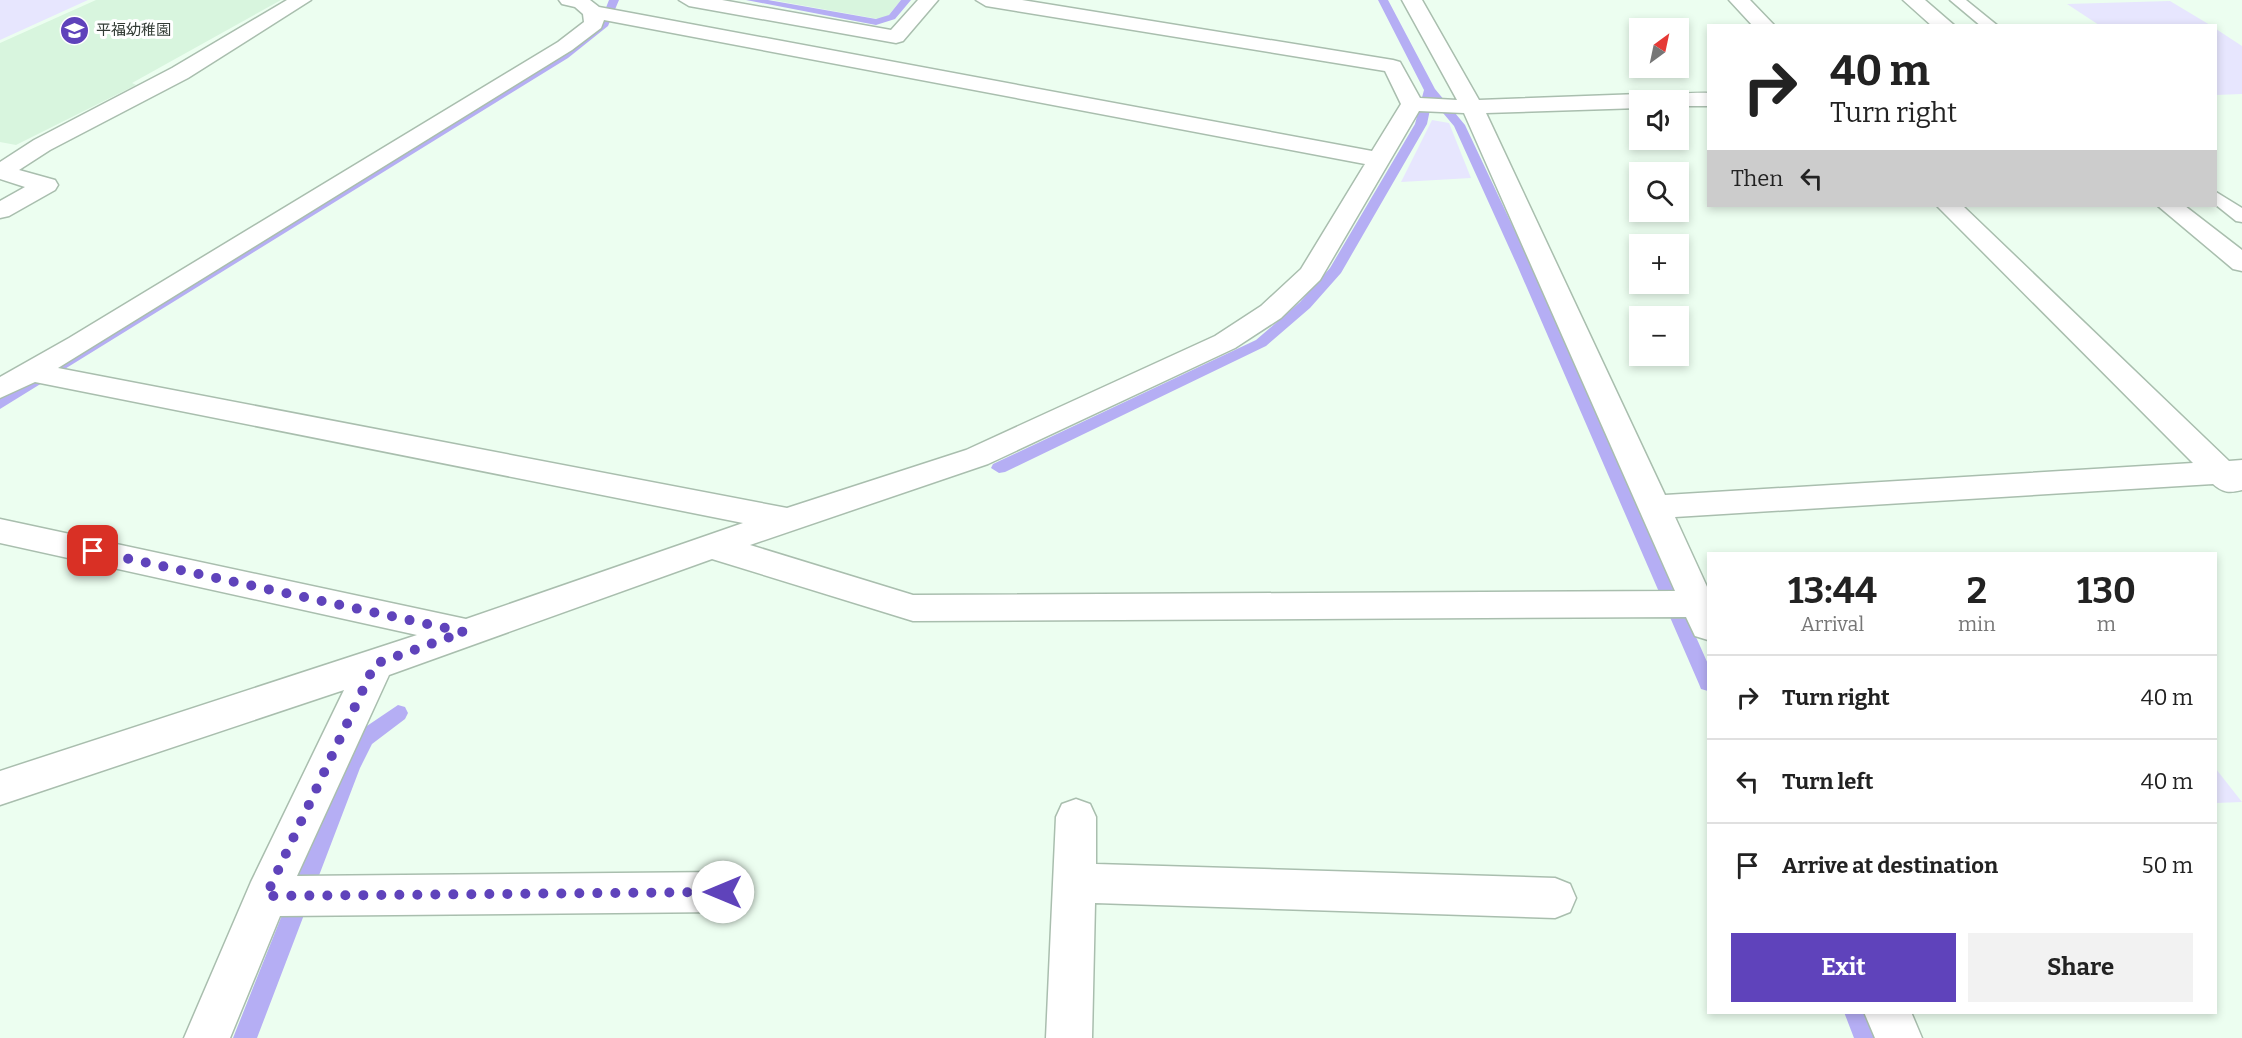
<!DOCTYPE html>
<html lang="en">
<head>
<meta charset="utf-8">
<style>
	body { margin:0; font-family:Bitter,"Noto Sans JP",serif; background:#f2f2f2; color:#222; height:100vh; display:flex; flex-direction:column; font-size:22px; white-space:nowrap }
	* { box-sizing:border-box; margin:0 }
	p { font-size:20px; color:#767676 }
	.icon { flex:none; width:33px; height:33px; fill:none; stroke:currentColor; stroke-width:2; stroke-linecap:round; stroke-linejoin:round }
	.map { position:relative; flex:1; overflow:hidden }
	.details { position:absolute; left:1707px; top:552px; width:510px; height:462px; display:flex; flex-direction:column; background:#fff; border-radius:0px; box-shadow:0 3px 9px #0003 }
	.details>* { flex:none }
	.top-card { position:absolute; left:1707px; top:24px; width:510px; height:183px; border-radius:0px; box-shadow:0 3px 9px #0003; background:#fff; color:#222; overflow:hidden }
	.needle { width:39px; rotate:33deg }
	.fabs { position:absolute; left:1629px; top:18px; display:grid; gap:12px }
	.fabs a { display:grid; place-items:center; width:60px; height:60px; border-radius:0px; background:#fff; box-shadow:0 3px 9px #0003; font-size:30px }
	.pin { position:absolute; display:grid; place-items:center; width:51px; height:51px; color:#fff; margin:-26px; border-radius:12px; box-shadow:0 3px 9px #0006 }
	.me { position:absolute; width:66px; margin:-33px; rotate:270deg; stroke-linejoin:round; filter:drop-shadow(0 0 4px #0008) }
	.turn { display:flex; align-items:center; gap:21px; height:126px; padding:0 24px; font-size:27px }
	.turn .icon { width:78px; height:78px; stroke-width:2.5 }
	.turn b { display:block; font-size:42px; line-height:51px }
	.then { display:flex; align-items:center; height:57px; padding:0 24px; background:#0003; gap:12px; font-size:22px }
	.eta { display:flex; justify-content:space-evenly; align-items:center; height:102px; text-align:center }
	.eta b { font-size:36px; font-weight:700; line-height:42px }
	.primary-button { display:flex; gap:12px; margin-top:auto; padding:12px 24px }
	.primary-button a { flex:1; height:69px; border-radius:0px; background:#5f43bb; color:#fff; font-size:24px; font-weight:700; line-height:69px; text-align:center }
	.primary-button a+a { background:#f2f2f2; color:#222 }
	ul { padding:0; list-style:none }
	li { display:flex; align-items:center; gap:18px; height:84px; padding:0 24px; border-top:2px solid #e0e0e0 }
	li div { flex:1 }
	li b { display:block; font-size:22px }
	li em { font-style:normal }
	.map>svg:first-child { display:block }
	.built { fill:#d8f5de }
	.green { fill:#e7e6fe }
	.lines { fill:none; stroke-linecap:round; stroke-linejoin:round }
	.stream { fill:#b5aef4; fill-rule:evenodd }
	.lane-casing { stroke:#a9beae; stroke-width:3 }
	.street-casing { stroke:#a9beae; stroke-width:3 }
	.lane { fill:#fff; fill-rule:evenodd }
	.street { fill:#fff; fill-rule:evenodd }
	.route { stroke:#5f43bb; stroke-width:10; stroke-dasharray:0 18 }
	.labels { text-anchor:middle; stroke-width:6; stroke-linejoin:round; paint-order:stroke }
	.far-poi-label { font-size:15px; fill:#333c35; stroke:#fff; text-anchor:start }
</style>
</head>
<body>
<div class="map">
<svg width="2242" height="1038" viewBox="0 0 2242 1038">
	<rect width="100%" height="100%" fill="#ecfef0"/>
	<path class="built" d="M96 0H281L132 83 136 85 16 145 0 142V43Z
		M772 0H901L888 16 878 19Z"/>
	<path class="green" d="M0 0H88L0 40Z
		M2170 1 2210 25H2099L2067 4Z
		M2216 29 2242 46V94L2216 95Z
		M1432 120 1449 123 1471 178 1401 182Z
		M2216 769 2242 802 2216 803Z"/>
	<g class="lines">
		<path class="stream" d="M609 0H619L608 26 568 58 0 409V397L560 54 600 23Z
			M746 0H768L876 19 889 15 901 0H911L895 19 876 25Z
			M1378 0H1388L1435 89 1465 125 1531 265 1708 664V691L1701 689 1699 684 1517 265 1454 126 1432 100 1427 124 1341 273 1310 308 1266 346 1005 472 999 473 991 468 993 464 1256 340 1300 302 1330 268 1415 124 1424 90Z
			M398 705 405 707 408 713 405 719 372 744 360 768 257 1038H233L343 762 358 732Z
			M1844 1012H1867L1878 1038H1854Z"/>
		<defs>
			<path id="lane" d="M1950 0H1966L1998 26H1981Z
				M2216 192 2242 208V222L2236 221 2216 205Z"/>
			<path id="street" d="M287 0H311L188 78 50 150 19 170 55 180 58 185 55 190 9 216 0 218V201L25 187 0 179V162L34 140 172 68Z
				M559 0H590L599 7 1372 151 1401 104 1385 71 986 6 976 0H1022L1393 60 1400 62 1420 98 1457 100 1402 0H1422L1479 100 1640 94C1652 97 1691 92 1708 93V106H1678V100H1640V108L1486 113 1665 495 2193 463 1937 206H1963L2229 461 2242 460V490C2230 493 2223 493 2213 484L1675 517 1708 589V640L1695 636 1686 617 913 621 712 559 389 675 297 876 723 872 738 878 744 892 738 906 723 912 280 916 230 1038H184L251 882 344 690 0 805V771L417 635 0 543V519L466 619 743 523 35 382 0 398V377L69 338 558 42 584 22 583 14 575 7 562 4ZM604 20 1365 164 1301 269 1261 306 1215 336 966 450 787 508 58 368 572 50 601 28ZM1419 111 1464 113 1675 591 913 595 750 545 988 464 1235 348 1281 318 1320 280Z
				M679 0H722L891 30 918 0H938L903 41 896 43 689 6Z
				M1729 0H1750L1775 26H1753Z
				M1903 0H1925L1955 26H1932Z
				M2158 206H2185L2242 250V271L2233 269Z
				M1076 799 1090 804 1096 817V864L1555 878 1570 884 1576 898 1570 912 1555 918 1095 903 1092 1038H1046L1056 817 1062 804Z
				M1864 1012H1911L1922 1038H1875Z"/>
		</defs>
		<use href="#lane" class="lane-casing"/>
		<use href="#street" class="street-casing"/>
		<use href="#lane" class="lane"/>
		<use href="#street" class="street"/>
	</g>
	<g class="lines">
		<path class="route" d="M93 551 464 632 375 664 266 896 723 892"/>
	</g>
	<defs>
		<symbol id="school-disc" viewBox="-11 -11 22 22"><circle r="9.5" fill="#5f43bb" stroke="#fff"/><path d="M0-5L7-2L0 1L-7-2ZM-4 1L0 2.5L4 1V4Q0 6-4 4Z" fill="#fff"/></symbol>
	</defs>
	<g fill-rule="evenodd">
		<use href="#school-disc" x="58" y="14" width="33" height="33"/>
	</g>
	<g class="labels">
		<g class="far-poi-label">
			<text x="96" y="35">平福幼稚園</text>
		</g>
	</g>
</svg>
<div class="fabs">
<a><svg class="needle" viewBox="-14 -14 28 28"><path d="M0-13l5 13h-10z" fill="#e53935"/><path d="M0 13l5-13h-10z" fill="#767676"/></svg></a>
<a><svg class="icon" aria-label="sound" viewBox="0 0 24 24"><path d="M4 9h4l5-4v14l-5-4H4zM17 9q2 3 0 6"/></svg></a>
<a><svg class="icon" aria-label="search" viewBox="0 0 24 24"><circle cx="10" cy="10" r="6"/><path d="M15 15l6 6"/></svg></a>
<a>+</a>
<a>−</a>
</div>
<div class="pin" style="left:93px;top:551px;background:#d93025"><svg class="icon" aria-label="arrive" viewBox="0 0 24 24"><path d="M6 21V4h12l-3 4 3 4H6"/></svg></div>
<svg class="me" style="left:723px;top:892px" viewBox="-20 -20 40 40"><circle r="19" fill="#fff"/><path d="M0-13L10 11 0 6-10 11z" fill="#5f43bb"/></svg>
<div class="top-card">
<div class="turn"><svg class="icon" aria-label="right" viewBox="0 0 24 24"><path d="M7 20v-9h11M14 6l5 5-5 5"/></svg><div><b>40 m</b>Turn right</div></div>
<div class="then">Then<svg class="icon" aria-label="left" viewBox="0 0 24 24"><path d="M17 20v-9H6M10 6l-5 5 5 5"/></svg></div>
</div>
<section class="details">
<div class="eta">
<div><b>13:44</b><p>Arrival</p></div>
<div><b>2</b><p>min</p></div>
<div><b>130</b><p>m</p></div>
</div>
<ul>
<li><svg class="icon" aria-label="right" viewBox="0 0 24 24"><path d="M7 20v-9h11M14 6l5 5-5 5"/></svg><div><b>Turn right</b></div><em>40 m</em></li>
<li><svg class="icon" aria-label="left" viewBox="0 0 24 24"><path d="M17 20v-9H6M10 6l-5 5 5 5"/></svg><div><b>Turn left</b></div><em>40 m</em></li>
<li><svg class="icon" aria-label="arrive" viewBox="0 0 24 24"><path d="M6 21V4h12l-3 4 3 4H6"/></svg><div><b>Arrive at destination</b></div><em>50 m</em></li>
</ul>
<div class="primary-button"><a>Exit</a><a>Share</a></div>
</section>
</div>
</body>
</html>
